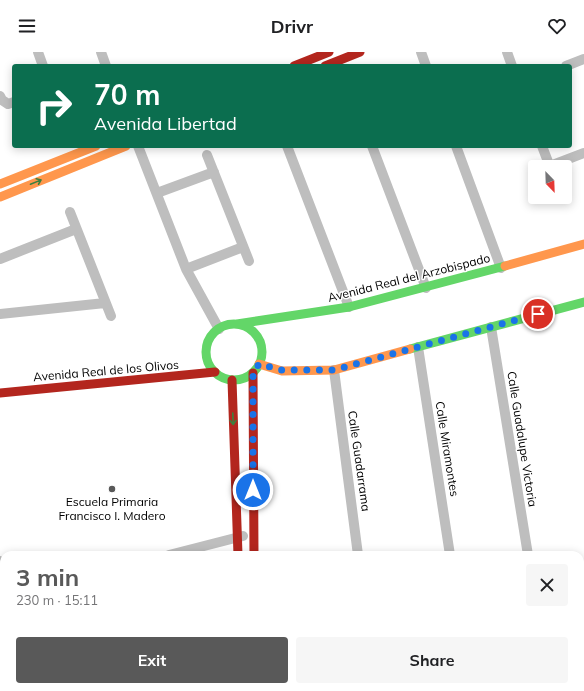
<!DOCTYPE html>
<html lang="en">
<head>
<meta charset="utf-8">
<style>
	body { margin:0; font-family:Mulish,sans-serif; background:#f6f6f6; color:#202124; height:100vh; display:flex; flex-direction:column; font-size:15px; white-space:nowrap }
	* { box-sizing:border-box; margin:0 }
	p { font-size:13px; color:#757577 }
	.icon { flex:none; width:22px; height:22px; fill:none; stroke:currentColor; stroke-width:2; stroke-linecap:round; stroke-linejoin:round }
	.map { position:relative; flex:1; overflow:hidden }
	.sheet { position:absolute; left:0px; top:499px; width:584px; height:140px; display:flex; flex-direction:column; background:#fff; border-radius:12px 12px 0 0; box-shadow:0 2px 10px #0003 }
	.sheet>* { flex:none }
	.top-card { position:absolute; left:12px; top:12px; width:560px; height:84px; border-radius:4px; box-shadow:0 2px 10px #0003; background:#0b6e4f; color:#fff; overflow:hidden }
	.needle { width:26px; rotate:157deg }
	.controls { position:absolute; left:528px; top:108px; display:grid; gap:8px }
	.controls a { display:grid; place-items:center; width:44px; height:44px; border-radius:4px; background:#fff; box-shadow:0 2px 10px #0003; font-size:20px }
	.pin { position:absolute; display:grid; place-items:center; width:34px; height:34px; color:#fff; margin:-17px; border:2px solid #fff; border-radius:50%; box-shadow:0 1px 4px #0007 }
	.me { position:absolute; width:44px; margin:-22px; rotate:0deg; stroke-linejoin:round; filter:drop-shadow(0 0 3px #0008) }
	.turn { display:flex; align-items:center; gap:14px; height:84px; padding:0 16px; font-size:18px }
	.turn .icon { width:52px; height:52px; stroke-width:2.5 }
	.turn b { display:block; font-size:28px; line-height:34px }
	.round { display:grid; place-items:center; flex:none; width:42px; height:42px; border-radius:4px; background:#f6f6f6 }
	.overview { display:flex; align-items:center; justify-content:space-between; height:68px; padding:0 16px }
	h1 { font-size:24px; font-weight:700; line-height:30px; color:#595959 }
	.button { display:flex; gap:8px; margin-top:auto; padding:8px 16px }
	.button a { flex:1; height:46px; border-radius:4px; background:#595959; color:#fff; font-size:16px; font-weight:700; line-height:46px; text-align:center }
	.button a+a { background:#f6f6f6; color:#202124 }
	header { display:flex; justify-content:space-between; align-items:center; height:52px; padding:0 16px; background:#fff; font-size:18px; font-weight:700 }
	.map>svg:first-child { display:block }
	.lines { fill:none; stroke-linecap:round; stroke-linejoin:round }
	.street { stroke:#bebebe; stroke-width:10 }
	.fast { stroke:#63d668; stroke-width:9 }
	.slow { stroke:#ff974d; stroke-width:9 }
	.jam { stroke:#b3261e; stroke-width:9 }
	.oneway { stroke:#3b803e }
	.route { stroke:#1a73e8; stroke-width:7; stroke-dasharray:0 12.6 }
	.poi-dot { fill:#595959; stroke:#fff; stroke-width:1.5 }
	.labels { text-anchor:middle; stroke-width:3; stroke-linejoin:round; paint-order:stroke }
	.street-label { font-size:12px; fill:#000; stroke:#fff }
	.poi-label { font-size:12px; fill:#000; stroke:#fff }
</style>
</head>
<body>
<header><svg class="icon" aria-label="menu" viewBox="0 0 24 24"><path d="M4 6h16M4 12h16M4 18h16"/></svg>Drivr<svg class="icon" aria-label="heart" viewBox="0 0 24 24"><path d="M12 20l-8-8c-3-5 5-10 8-4 3-6 11-1 8 4z"/></svg></header>
<div class="map">
<svg width="584" height="639" viewBox="0 0 584 639">
	<rect width="100%" height="100%" fill="#fff"/>
	<g class="lines">
		<path class="street" d="M38 0 43 14
			M101 0 106 14
			M421 0 426 14
			M507 0 512 14
			M566 14 584 7
			M0 44 2 48 8 52 14 50
			M138 94 186 217 219 277
			M287 94 349 255
			M372 94 426 236
			M456 94 501 216
			M542 94 550 115
			M207 103 249 209
			M550 114 584 101
			M157 141 214 120
			M70 160 111 264
			M0 207 76 177
			M186 217 243 195
			M0 262 105 251
			M491 275 528 503
			M418 295 450 503
			M334 318 358 503
			M169 503 243 484
			M0 509 4 526
			M30 635 31 639
			M115 635 116 639
			M376 635V639
			M471 635V639
			M549 635V639"/>
		<path class="fast" d="M237 272 349 255 505 214
			M206 300a28 28 0 1 1 56 0a28 28 0 1 1-56 0Z
			M410 297 584 250
			M244 635V639"/>
		<path class="slow" d="M0 132 96 94
			M0 145 126 94
			M505 214 584 192
			M259 312 282 319 334 318 410 297
			M259 635V639"/>
		<path class="jam" d="M294 14 329 0
			M325 14 360 0
			M253 321 254 503
			M232 328 238 503
			M0 341 215 320"/>
	</g>
	<defs><path id="oneway-shaft" d="M-6 0H5M1.5-3L5.5 0L1.5 3" fill="none" stroke-width="1.6" stroke-linecap="round" stroke-linejoin="round"/></defs>
	<g class="oneway">
		<use href="#oneway-shaft" transform="translate(36 130) rotate(-22)"/>
		<use href="#oneway-shaft" transform="translate(233 367) rotate(88)"/>
	</g>
	<g class="lines">
		<path class="route" d="M253 438V321L259 312 282 318H334L538 262"/>
	</g>
	<circle class="poi-dot" cx="112" cy="437" r="4"/>
	<g class="labels">
		<g class="street-label">
			<text transform="translate(409 226) rotate(-14)" y="4">Avenida Real del Arzobispado</text>
			<text transform="translate(106 319) rotate(-5)" y="4">Avenida Real de los Olivos</text>
			<text transform="translate(522 387) rotate(81)" y="4">Calle Guadalupe Victoria</text>
			<text transform="translate(447 397) rotate(81)" y="4">Calle Miramontes</text>
			<text transform="translate(359 409) rotate(82)" y="4">Calle Guadarrama</text>
		</g>
		<g class="poi-label">
			<text x="112" y="454">Escuela Primaria<tspan x="112" dy="14">Francisco I. Madero</tspan></text>
		</g>
	</g>
</svg>
<div class="controls">
<a><svg class="needle" viewBox="-14 -14 28 28"><path d="M0-13l5 13h-10z" fill="#e53935"/><path d="M0 13l5-13h-10z" fill="#757577"/></svg></a>
</div>
<div class="pin" style="left:538px;top:262px;background:#d93025"><svg class="icon" aria-label="arrive" viewBox="0 0 24 24"><path d="M6 21V4h12l-3 4 3 4H6"/></svg></div>
<svg class="me" style="left:253px;top:438px" viewBox="-20 -20 40 40"><circle r="17" fill="#1a73e8" stroke="#fff" stroke-width="3"/><path d="M0-11L8 9 0 5-8 9z" fill="#fff"/></svg>
<div class="top-card">
<div class="turn"><svg class="icon" aria-label="right" viewBox="0 0 24 24"><path d="M7 20v-9h11M14 6l5 5-5 5"/></svg><div><b>70 m</b>Avenida Libertad</div></div>
</div>
<section class="sheet">
<div class="overview"><div><h1>3 min</h1><p>230 m · 15:11</p></div><a class="round"><svg class="icon" aria-label="close" viewBox="0 0 24 24"><path d="M6 6l12 12M18 6L6 18"/></svg></a></div>
<div class="button"><a>Exit</a><a>Share</a></div>
</section>
</div>
</body>
</html>
